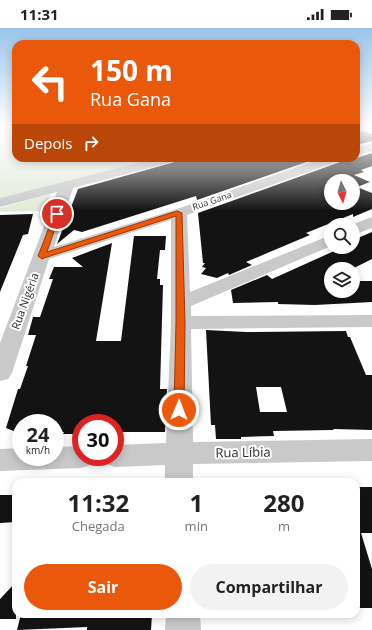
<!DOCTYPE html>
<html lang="pt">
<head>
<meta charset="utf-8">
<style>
	body { margin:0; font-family:"Open Sans",sans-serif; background:#f2f2f2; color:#222; height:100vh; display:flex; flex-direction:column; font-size:15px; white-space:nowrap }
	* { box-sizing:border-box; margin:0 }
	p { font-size:13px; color:#767676 }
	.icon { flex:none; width:22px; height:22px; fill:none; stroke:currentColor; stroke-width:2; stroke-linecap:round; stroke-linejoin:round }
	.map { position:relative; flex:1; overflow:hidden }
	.details { position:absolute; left:12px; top:450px; width:348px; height:140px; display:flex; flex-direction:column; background:#fff; border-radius:12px; box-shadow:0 2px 10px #0003 }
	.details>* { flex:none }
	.banner { position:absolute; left:12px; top:12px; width:348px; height:122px; border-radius:12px; box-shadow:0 2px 10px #0003; background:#ea580c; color:#fff; overflow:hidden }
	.needle { width:26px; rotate:175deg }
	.fabs { position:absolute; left:324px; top:146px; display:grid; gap:8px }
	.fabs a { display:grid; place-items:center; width:36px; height:36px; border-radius:50%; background:#fff; box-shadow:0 2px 10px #0003; font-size:20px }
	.speed { position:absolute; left:12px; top:386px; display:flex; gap:8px; font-size:20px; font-weight:700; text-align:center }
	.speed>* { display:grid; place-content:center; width:52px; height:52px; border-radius:50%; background:#fff; box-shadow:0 2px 10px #0003; line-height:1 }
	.speed small { font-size:10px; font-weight:400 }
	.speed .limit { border:6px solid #d22; background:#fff; color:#111 }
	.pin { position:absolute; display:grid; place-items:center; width:34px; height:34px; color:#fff; margin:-17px; border:2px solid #fff; border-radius:50%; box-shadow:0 1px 4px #0007 }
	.me { position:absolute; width:44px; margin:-22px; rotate:1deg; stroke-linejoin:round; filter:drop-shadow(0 0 3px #0008) }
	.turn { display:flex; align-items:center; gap:14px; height:84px; padding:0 12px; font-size:18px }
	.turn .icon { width:52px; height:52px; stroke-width:2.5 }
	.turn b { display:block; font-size:28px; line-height:34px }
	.then { display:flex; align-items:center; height:38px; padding:0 12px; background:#0003; gap:8px; font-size:15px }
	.eta { display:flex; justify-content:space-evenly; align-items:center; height:68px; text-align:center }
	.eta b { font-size:24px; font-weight:700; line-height:28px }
	.button { display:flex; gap:8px; margin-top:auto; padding:8px 12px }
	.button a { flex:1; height:46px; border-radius:24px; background:#ea580c; color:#fff; font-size:16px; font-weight:700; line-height:46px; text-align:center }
	.button a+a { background:#f2f2f2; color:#222 }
	.status { display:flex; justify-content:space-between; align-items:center; height:28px; padding:0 20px; background:#fff; direction:ltr }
	.status svg { height:11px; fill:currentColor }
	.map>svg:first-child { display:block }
	.green { fill:#e2ead9 }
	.building { fill:#131313; fill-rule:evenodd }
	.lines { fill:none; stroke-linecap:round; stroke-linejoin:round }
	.minor { fill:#c9c9c9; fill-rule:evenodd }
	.route { fill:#ea580c; stroke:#983908 }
	.labels { text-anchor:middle; stroke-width:4; stroke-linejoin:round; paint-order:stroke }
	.far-street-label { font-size:9px; fill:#2c2c2c; stroke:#fff }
	.street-label { font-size:11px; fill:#2c2c2c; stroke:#fff }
	.near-street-label { font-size:13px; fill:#2c2c2c; stroke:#fff }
</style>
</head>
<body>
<div class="status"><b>11:31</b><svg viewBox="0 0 49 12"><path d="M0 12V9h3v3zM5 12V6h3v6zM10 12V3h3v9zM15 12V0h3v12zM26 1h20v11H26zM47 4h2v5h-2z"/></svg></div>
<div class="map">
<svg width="372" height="602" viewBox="0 0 372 602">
	<rect width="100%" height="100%" fill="#fff"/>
	<path class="green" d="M16 100V130H161L0 170V102Z
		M51 165 43 183 0 184V180Z"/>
	<path class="building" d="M356 101 372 106V113L356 117Z
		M372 125V138L361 142 364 144 354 147 370 154 357 159 372 165V181L353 189V186L306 205 310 207 246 234 252 237 229 247 228 245 217 250 201 246 206 240 202 239 205 235H203L198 185 340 134 342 130H356ZM331 153H353V175H331Z
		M189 130H318L197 172 196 168 82 204 74 202 57 216 78 161Z
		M33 186 28 206 23 207 0 264V187Z
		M372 204V231L352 241H331V252L327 254H331V263H353V253H372V274L315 277 278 276V274L233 275 231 262 267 247 272 251 343 219H353V214L355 213 353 212Z
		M134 208H166L165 222H160L157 251H160V257H163L160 361H167L165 404H115V395H81V406H63L64 404H55V395H21V406L6 400 18 361H20L28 338H26L36 307H28L33 289H40L53 251H49L54 239H83L72 230 112 215 96 313H121Z
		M206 302 246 304 346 303 348 309H350L366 347H372V402L334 401 333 402 273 403 274 408 241 409V411H216L215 397H211ZM256 359H281L287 384H260Z
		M356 459H372V505H361L372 541V580H356Z
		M0 467H16V494L0 495Z
		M16 554V591H0V571Z
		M21 586H152L151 602H87V599L17 602Z"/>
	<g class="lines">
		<path class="minor" d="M0 99H16V102L0 103Z
			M372 115V123L356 128V120Z
			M157 130H178L176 133 73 160 54 219 174 182 323 130H341L339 133 187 187 190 264 331 207V218L191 278V288L372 287V299L191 301 193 414 372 411V433L193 436V454H165V437L115 439 105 436 102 429H115V417L166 415 171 295V192L49 231 12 345 8 351 0 353V315L57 164 0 179V170Z
			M372 189V200L353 207V197H351Z
			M81 418V429H95L91 437 81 440 0 443V421L21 420V429H55V419Z
			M166 586H200L201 602H165Z"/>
	</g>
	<linearGradient id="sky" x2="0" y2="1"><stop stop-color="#99c4e9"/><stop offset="0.54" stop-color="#fff"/><stop offset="1" stop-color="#fff" stop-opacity="0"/></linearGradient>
	<rect width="372" height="183" fill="url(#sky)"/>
	<path class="route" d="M177 183 182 185 185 295 184 382 183 384H175L174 382 176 295V188L44 230 42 231 38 228 55 184 60 186 47 224Z"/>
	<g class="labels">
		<g class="far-street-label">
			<text transform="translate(212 173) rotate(-19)" y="3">Rua Gana</text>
		</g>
		<g class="street-label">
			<text transform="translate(25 273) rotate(-70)" y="4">Rua Nigéria</text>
		</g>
		<g class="near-street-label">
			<text transform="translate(243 424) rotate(-1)" y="5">Rua Líbia</text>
		</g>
	</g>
</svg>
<div class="fabs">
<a><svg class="needle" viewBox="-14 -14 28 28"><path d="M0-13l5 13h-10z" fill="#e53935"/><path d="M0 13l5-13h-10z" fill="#767676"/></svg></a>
<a><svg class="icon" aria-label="search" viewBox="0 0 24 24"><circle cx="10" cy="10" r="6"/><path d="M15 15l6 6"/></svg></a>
<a><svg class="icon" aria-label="layers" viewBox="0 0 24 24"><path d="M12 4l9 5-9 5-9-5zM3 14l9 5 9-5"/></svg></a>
</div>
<div class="speed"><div>24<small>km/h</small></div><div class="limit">30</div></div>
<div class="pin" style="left:57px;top:186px;background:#d93025"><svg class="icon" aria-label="arrive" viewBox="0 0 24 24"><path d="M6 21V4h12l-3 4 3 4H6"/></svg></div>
<svg class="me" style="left:179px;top:382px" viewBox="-20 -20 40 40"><circle r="17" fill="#ea580c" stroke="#fff" stroke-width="3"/><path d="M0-11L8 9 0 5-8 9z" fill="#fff"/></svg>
<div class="banner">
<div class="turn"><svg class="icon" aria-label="left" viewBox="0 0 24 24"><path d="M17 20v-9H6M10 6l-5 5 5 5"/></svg><div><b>150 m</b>Rua Gana</div></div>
<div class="then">Depois<svg class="icon" aria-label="right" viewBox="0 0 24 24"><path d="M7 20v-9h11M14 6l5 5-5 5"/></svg></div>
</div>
<section class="details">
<div class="eta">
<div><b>11:32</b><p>Chegada</p></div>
<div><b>1</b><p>min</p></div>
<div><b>280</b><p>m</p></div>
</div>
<div class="button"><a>Sair</a><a>Compartilhar</a></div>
</section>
</div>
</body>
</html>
